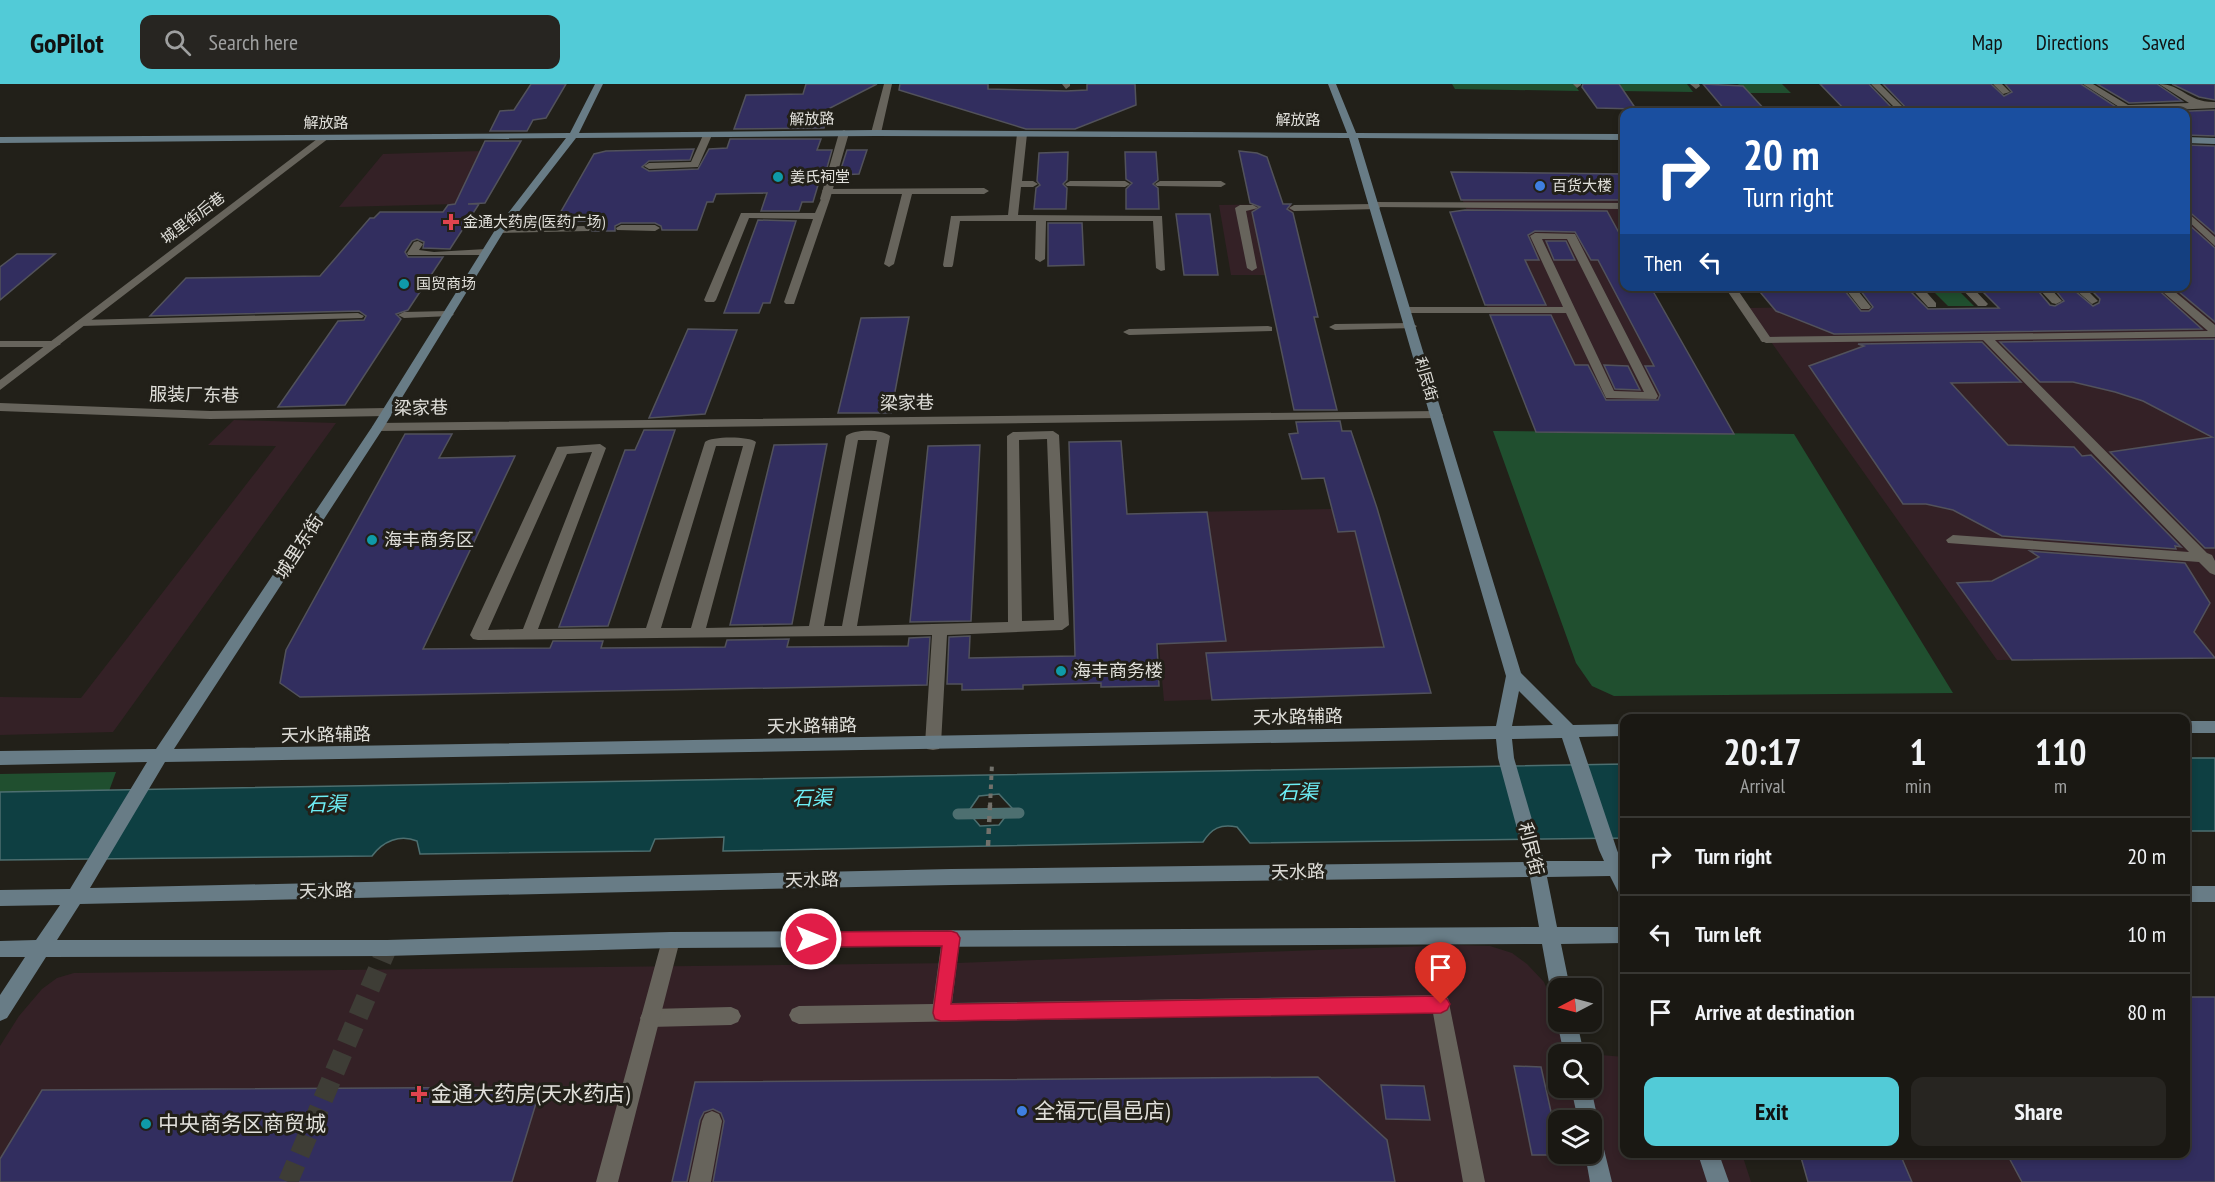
<!DOCTYPE html>
<html lang="en">
<head>
<meta charset="utf-8">
<style>
	body { margin:0; font-family:"PT Sans Narrow","Noto Sans SC",sans-serif; background:#272521; color:#f1f3f6; height:100vh; display:flex; flex-direction:column; font-size:22px; white-space:nowrap }
	* { box-sizing:border-box; margin:0 }
	p { font-size:20px; color:#9fa0a0 }
	.icon { flex:none; width:33px; height:33px; fill:none; stroke:currentColor; stroke-width:2; stroke-linecap:round; stroke-linejoin:round }
	.map { position:relative; flex:1; overflow:hidden }
	.drawer { position:absolute; left:1620px; top:630px; width:570px; height:444px; display:flex; flex-direction:column; background:#1a1813; border-radius:12px; box-shadow:0 3px 9px #0003,0 0 0 2px #383733 }
	.drawer>* { flex:none }
	.hud { position:absolute; left:1620px; top:24px; width:570px; height:183px; border-radius:12px; box-shadow:0 3px 9px #0003,0 0 0 2px #383733; background:#1a4fa0; color:#fff; overflow:hidden }
	.needle { width:39px; rotate:264deg }
	.fabs { position:absolute; left:1548px; top:894px; display:grid; gap:12px }
	.fabs a { display:grid; place-items:center; width:54px; height:54px; border-radius:12px; background:#1a1813; box-shadow:0 3px 9px #0003,0 0 0 2px #383733; font-size:30px }
	.pin { position:absolute; display:grid; place-items:center; width:51px; height:51px; color:#fff; margin:-62px -26px; border-radius:50% 50% 50% 0; rotate:-45deg; box-shadow:0 0 6px #0007 }
	.pin .icon { rotate:45deg }
	.me { position:absolute; width:66px; margin:-33px; rotate:90deg; stroke-linejoin:round; filter:drop-shadow(0 0 4px #0008) }
	.turn { display:flex; align-items:center; gap:21px; height:126px; padding:0 24px; font-size:27px }
	.turn .icon { width:78px; height:78px; stroke-width:2.5 }
	.turn b { display:block; font-size:42px; line-height:51px }
	.then { display:flex; align-items:center; height:57px; padding:0 24px; background:#0003; gap:12px; font-size:22px }
	.eta { display:flex; justify-content:space-evenly; align-items:center; height:102px; text-align:center }
	.eta b { font-size:36px; font-weight:600; line-height:42px }
	.cta { display:flex; gap:12px; margin-top:auto; padding:12px 24px }
	.cta a { flex:1; height:69px; border-radius:12px; background:#52cbd7; color:#111; font-size:24px; font-weight:600; line-height:69px; text-align:center }
	.cta a+a { background:#272521; color:#f1f3f6 }
	ul { padding:0; list-style:none }
	li { display:flex; align-items:center; gap:18px; height:78px; padding:0 24px; border-top:2px solid #383733 }
	li div { flex:1 }
	li b { display:block; font-size:22px }
	li em { font-style:normal }
	header { display:flex; align-items:center; gap:36px; box-sizing:border-box; height:84px; padding:0 30px; background:#52cbd7; color:#111 }
	header strong { font-size:28px }
	nav { display:flex; gap:33px; margin-inline-start:auto; font-size:21px }
	.search { width:420px; height:54px; background:#272521; display:flex; align-items:center; gap:15px; box-sizing:border-box; padding:0 21px; border-radius:12px; color:#9fa0a0; font-size:22px }
	.map>svg:first-child { display:block }
	.commercial { fill:#342126; fill-rule:evenodd }
	.green { fill:#204f2f }
	.water { fill:#0e3f42; stroke:#4d6f70; stroke-width:1.5; fill-rule:evenodd }
	.lines { fill:none; stroke-linecap:round; stroke-linejoin:round }
	.stream { stroke:#4d6f70; stroke-width:11 }
	.building { fill:#322e5f; stroke:#52525b; stroke-width:1.5 }
	.street-tunnel { stroke:#3e3d36; stroke-width:20; stroke-dasharray:20 10; stroke-linecap:butt }
	.path-far1 { stroke:#72716b; stroke-width:4; stroke-dasharray:4.5 4.5; stroke-linecap:butt }
	.path { stroke:#72716b; stroke-width:4.5; stroke-dasharray:6 6; stroke-linecap:butt }
	.lane { fill:#67645c; fill-rule:evenodd }
	.street { fill:#67645c; fill-rule:evenodd }
	.secondary { fill:#687c86; fill-rule:evenodd }
	.route { fill:#e11d48; stroke:#92132f; stroke-width:1.5 }
	.culture-dot { fill:#0f9aa8; stroke:#222019; stroke-width:2 }
	.shop-dot { fill:#3f7fe0; stroke:#222019; stroke-width:2 }
	.health-dot { fill:#e0444e; stroke:#222019; stroke-width:2 }
	.labels { text-anchor:middle; stroke-width:6; stroke-linejoin:round; paint-order:stroke }
	.far-street-label { font-size:15px; fill:#e0dfda; stroke:#222019 }
	.far-poi-label { font-size:15px; fill:#e0dfda; stroke:#222019; text-anchor:start }
	.street-label { font-size:18px; fill:#e0dfda; stroke:#222019 }
	.poi-label { font-size:18px; fill:#e0dfda; stroke:#222019; text-anchor:start }
	.water-label { font-size:20px; font-style:italic; fill:#6deef5; stroke:#222019 }
	.near-poi-label { font-size:21px; fill:#e0dfda; stroke:#222019; text-anchor:start }
</style>
</head>
<body>
<header>
<strong>GoPilot</strong>
<div class="search"><svg class="icon" aria-label="search" viewBox="0 0 24 24"><circle cx="10" cy="10" r="6"/><path d="M15 15l6 6"/></svg>Search here</div>
<nav><a>Map</a><a>Directions</a><a>Saved</a></nav>
</header>
<div class="map">
<svg width="2215" height="1098" viewBox="0 0 2215 1098">
	<rect width="100%" height="100%" fill="#222019"/>
	<path class="commercial" d="M481 67 458 120 339 123 383 70Z
		M2186 87H2215V574L1997 576 1747 224 1811 223 1815 226 2126 222 2104 203 2186 202Z
		M1451 88 1624 90V202L1649 203 1734 350 1536 348 1450 128 1467 127Z
		M1291 120 1306 185H1264L1266 191H1231L1219 121Z
		M234 336 336 339 113 648 0 651V613L81 614 276 362 208 361Z
		M1377 424 1431 609 1164 617 1147 429Z
		M1455 861 1490 862 1512 869 1527 880 1544 898 1560 938 1566 968 1624 973V1070H1742L1751 1098H0V962L19 932 42 905 57 894 74 889 957 879ZM1558 970H1592V1004H1558ZM1558 1036H1592V1070H1558Z
		M2186 913H2215V1098H1912L1900 1070H2186Z"/>
	<path class="green" d="M1452 0H1574L1579 7 1455 5Z
		M1614 0H1687L1693 8 1619 7 1622 5 1619 0Z
		M1737 0H1782L1791 9H1745L1748 7 1743 2Z
		M1929 203H1955L1974 222H1948Z
		M1493 347 1794 350 1953 609 1614 612 1592 602 1576 579Z
		M116 688 109 707 0 708V690Z"/>
	<path class="water" d="M2186 674H2215V747H2186Z
		M1624 680V754L1250 759 1237 743C1220 740 1212 744 1203 758L723 767 724 753 655 755 650 767 420 770 417 757C400 750 383 757 372 772L0 776V708ZM999 710 1012 724 999 741 980 742 968 728 979 712Z"/>
	<g class="lines">
		<path class="stream" d="M958 730 1019 729"/>
	</g>
	<path class="building" d="M531 0H566L546 34 533 36 527 47H490L500 27 514 26Z
		M806 0H877L830 24 824 44 734 45 746 11 803 10Z
		M900 0H988V5L1066 7 1087 6V0H1135L1136 21 1075 45H1026L899 6Z
		M1583 0H1619L1636 25 1597 24 1582 3Z
		M1703 0 1743 2 1766 27 1725 26Z
		M1820 0H1869L1896 28H1847Z
		M1883 0H1991L2004 12 2012 8 2005 0H2081L2124 28H1910Z
		M2097 0H2157L2182 17 2129 19Z
		M2172 0H2215V16L2199 13Z
		M2215 26V52L2186 51V28H2166Z
		M730 55H821L817 66H832L825 91H821L813 118H802L799 127H761L767 109 716 110 713 118H707L697 146H662L661 142 655 139H621L615 142V147H592L589 142 591 137 555 138 594 70 606 67 694 65 690 76 649 77 642 83 649 87 698 85 709 65 727 64Z
		M485 57H521L485 119 468 120H479L450 165 423 164 424 158 417 155 412 157 405 168 408 173H443L408 226 396 230 401 235 345 321 278 323 338 237 364 236 366 232 359 227 150 232 186 194 320 192 370 134H374L380 128H443L448 121 455 120Z
		M2186 61 2215 62V150L2186 125Z
		M847 66H867L859 90 839 91Z
		M1239 67 1257 69 1267 73 1283 120H1291L1287 125 1293 129 1318 233H1314L1337 326H1294L1252 128 1260 123 1250 119Z
		M1068 68 1067 96 1063 100 1067 104 1066 125H1034L1036 104 1040 101 1037 97 1039 69Z
		M1125 68H1156L1158 96 1153 100 1158 104 1159 125H1126V105L1132 99 1126 95Z
		M1451 88 1624 90V116H1461Z
		M1465 126 1607 127 1624 158V202H1650L1734 350 1536 348 1490 231H1551L1575 281H1588L1606 316H1658L1660 311 1645 282H1654L1598 176H1591L1575 148 1535 147 1528 151 1539 176H1525L1546 221H1485L1450 128Z
		M1176 130H1210L1218 191H1184Z
		M758 136 796 137 770 219H763L759 229H724Z
		M2186 138 2215 164V238L2172 202H2186Z
		M1048 139H1082L1084 181 1048 182Z
		M1546 157H1566L1575 176H1554Z
		M17 170H55L0 216V183Z
		M1755 202H1841L1861 227H1869L1873 223 1857 202H1905L1928 225 1999 224 1977 202H2034L2050 221 2055 222 2064 217 2052 202H2069L2093 222 2099 219 2100 215 2087 202H2154L2202 245 1834 250 1776 227Z
		M909 233 891 329H838L861 234Z
		M688 245 737 246 705 330 649 334Z
		M2215 255V464H2205L2110 368 2212 353 2143 317 2115 308 2073 298H2040L2000 258Z
		M1982 258 2021 298 1951 299 2008 361 2074 363 2082 372 2091 371 2181 463 2175 462 2176 465 2002 452 1953 426 1926 420H1903L1809 282 1864 262 1858 260Z
		M1604 281 1628 282 1640 306 1615 305Z
		M1340 337 1342 347H1351L1377 424 1431 609 1212 616 1206 569 1384 563 1355 447 1338 448 1324 394 1302 395 1289 350 1298 349 1296 338Z
		M644 346H675L608 542 559 543 625 366H635Z
		M405 350H452L439 374 515 372 423 565 550 564 553 557H603L601 564 725 563 727 556 789 555 787 563 908 562 909 554 930 553 927 601 300 613 280 599 286 566Z
		M1121 357 1127 430 1207 428 1226 557 1157 560 1159 602 1101 603V599L1023 601V605L962 606V600H947L949 553 970 552 969 574 1075 572 1069 358Z
		M827 360 792 540 730 541 774 361Z
		M980 361 971 537 910 538 928 362Z
		M2030 467 2185 479 2210 519 2194 548 2215 574 2012 576 1957 499 1992 497 2039 473Z
		M2186 913H2215V1098H2022L2007 1070H2186Z
		M1514 982 1541 983 1558 1059V1070L1561 1071H1532Z
		M1318 993 1387 1056 1395 1098H713L724 1037 721 1029 713 1025 704 1028 700 1036 687 1098H672L695 998Z
		M1381 1001 1424 1002 1430 1036 1386 1035Z
		M541 1003 512 1098H0V1075L42 1006Z
		M1800 1070H1900L1912 1098H1808Z"/>
	<g class="lines">
		<path class="street-tunnel" d="M288 1098 387 864"/>
		<path class="path-far1" d="M990 723 992 679"/>
		<path class="path" d="M988 762 990 721"/>
		<path class="lane" d="M1062 0H1070V2L1066 5Z
			M1573 0H1581V1L1577 4Z
			M1690 0H1699L1700 2 1696 5Z
			M1871 0H1880L1908 28H1899Z
			M1993 0H2002L2010 8 2003 10Z
			M2083 0H2093L2128 21 2189 19 2159 0C2182 0 2188 19 2215 18V24L2127 28Z
			M1022 47 1027 50 1022 97H1033L1038 100 1033 103H1021L1018 131 1162 132 1165 186 1161 187 1156 184 1153 137H1046L1045 175 1040 178 1035 175 1036 137H960L953 181 952 183H944L943 181 951 132 1008 131 1017 50Z
			M704 49 712 51 698 83 649 85 644 82 649 79 691 78Z
			M1070 97H1125L1130 100 1125 103 1067 102 1065 100Z
			M1160 97H1221L1226 100 1221 103 1157 102 1155 100Z
			M824 105 984 104 989 107 984 110H912L894 180 889 183 884 180 902 110H827L822 107Z
			M822 113 830 115 794 220H786L784 218 813 135 749 134 716 216 714 218H706L704 216 741 129H815Z
			M1375 120 1380 123 1379 125 1294 127 1289 124 1294 121Z
			M1240 121H1253L1258 124 1246 127 1257 184 1252 187 1247 184 1235 124Z
			M2186 127 2215 153V162L2186 135Z
			M621 141H655L660 144 655 147 617 146 616 144Z
			M585 142 590 145 589 147 500 149 495 146 500 143Z
			M1535 149 1575 150 1658 312 1656 315 1606 314 1566 229H1405L1399 226 1405 223H1563L1530 152ZM1542 155H1567L1644 308 1614 307Z
			M418 157 423 160 419 166 434 168 486 165 491 168 486 171H408L407 169 414 158Z
			M1724 202H1735L1772 256 1770 258H1762Z
			M1843 202H1854L1871 223 1869 225H1861Z
			M1909 202H1921L1936 219V223H1928Z
			M1959 202H1971L1988 220 1986 222H1978Z
			M2036 202H2048L2062 217 2056 220 2052 219Z
			M2071 202H2083L2098 217 2092 220Z
			M448 227 454 230 452 232 404 234 398 231 404 228Z
			M358 229 364 232 362 234 81 242 75 239 81 236Z
			M1411 239 1417 242 1415 244 1335 246 1329 243 1335 240Z
			M1268 242 1272 243V247L1129 251 1123 248 1129 245Z
			M1987 251 1991 252 2207 469 2212 471 2215 477V491L2210 489 2199 478 1948 459 1946 456 1953 451 2189 468 1983 256 1981 254Z
			M0 257H55L61 260 55 263H0Z
			M1053 347 1059 351 1069 541 1062 546 947 551 941 660 939 665 933 666 927 665 925 660 932 551 478 556 473 555 470 551 557 363 600 360 606 364 538 545 646 544 705 358C711 352 750 352 756 358L706 544 809 542 846 352C854 345 882 345 890 352L857 542 1008 538 1007 352 1013 348ZM1047 355 1054 536 1022 537 1019 356ZM858 356H877L842 542H824ZM716 362H743L691 544H661ZM592 368 523 545 488 546 567 370Z
			M951 846 958 848 960 854 952 919 1441 911 1448 914 1485 1098H1463L1433 929 799 940 792 937 789 931 792 925 799 922 933 920 942 854 944 848Z
			M731 923 738 926 741 932 738 938 731 941 650 943 643 940 640 934 643 928 650 925Z
			M712 1027 719 1030 722 1037 711 1098H689L702 1037 705 1030Z"/>
		<path class="street" d="M884 0H892L881 49 876 52 871 49Z
			M844 46 849 49 830 115 822 117 820 115 839 49Z
			M321 52 329 54 0 306V296Z
			M1370 118 1624 119V125L1374 123 1370 122Z
			M2156 202H2168L2215 241V253L1766 259 1760 256 1766 253 2208 247Z
			M0 319 210 327 387 324 393 328 387 332 210 335 0 327Z
			M1437 327 1441 328 1443 331 1441 334 378 347 372 343 378 339Z
			M671 848 678 850 680 856 618 1098H596L662 856 664 850Z"/>
		<path class="secondary" d="M595 0H603L579 49 876 46 1347 49 1328 0H1336L1356 49 1624 50V56L1358 54 1521 589 1573 641 1624 640V652L1579 653 1617 766 1621 776 1624 777V811L1618 808 1610 792 1547 793 1557 843H1624V859L1561 860 1570 904H1558V912L1553 910 1550 904 1542 860 671 864 387 872 46 873 7 934 0 937V911L25 873H0V857L36 856 60 821 0 822V806L70 805 147 678 0 681V667L156 665 372 343 495 146 566 54 0 59V53L570 49ZM876 52 1349 54 1506 592 1496 642 174 665 384 343 504 147 576 54ZM1519 607 1553 641 1512 642ZM1562 654 1599 766 1604 777H1544L1514 674 1512 655ZM1496 655 1498 674 1526 778 951 785 90 804 165 678ZM1530 793 1539 843 671 848 387 856H57L80 820 951 801Z
			M2186 53 2215 54V60L2186 59Z
			M2186 637H2215V649H2186Z
			M2186 802H2215V818H2186Z
			M1558 935V938H1577L1584 970H1564L1557 938Z
			M1571 1004H1591L1598 1036 1595 1043 1599 1045 1612 1098H1590L1585 1070H1592V1036H1578Z
			M1698 1070H1719L1729 1098H1707Z"/>
	</g>
	<path class="route" d="M951 847 957 849 960 854 951 920 1441 912 1447 915 1450 920 1447 926 1441 929 941 937 935 935 933 929 942 862 811 863 805 861 803 855 805 850 811 848Z"/>
	<g class="culture-dot">
		<circle cx="778" cy="93" r="6"/>
		<circle cx="404" cy="200" r="6"/>
		<circle cx="372" cy="456" r="6"/>
		<circle cx="1061" cy="587" r="6"/>
		<circle cx="146" cy="1040" r="6"/>
	</g>
	<g class="shop-dot">
		<circle cx="1540" cy="102" r="6"/>
		<circle cx="1022" cy="1027" r="6"/>
	</g>
	<g class="health-dot">
		<path d="M448 129h6v6h6v6h-6v6h-6v-6h-6v-6h6z"/>
		<path d="M416 1001h6v6h6v6h-6v6h-6v-6h-6v-6h6z"/>
	</g>
	<g class="labels">
		<g class="far-street-label">
			<text transform="translate(812 35) rotate(-1)" y="5">解放路</text>
			<text x="1298" y="41">解放路</text>
			<text x="326" y="44">解放路</text>
			<text transform="translate(193 134) rotate(-37)" y="5">城里街后巷</text>
			<text transform="translate(1426 295) rotate(74)" y="5">利民街</text>
		</g>
		<g class="far-poi-label">
			<text x="790" y="98">姜氏祠堂</text>
			<text x="1552" y="107">百货大楼</text>
			<text x="463" y="143">金通大药房(医药广场)</text>
			<text x="416" y="205">国贸商场</text>
		</g>
		<g class="street-label">
			<text transform="translate(194 311) rotate(1)" y="6">服装厂东巷</text>
			<text transform="translate(907 319) rotate(-1)" y="6">梁家巷</text>
			<text transform="translate(421 324) rotate(-1)" y="6">梁家巷</text>
			<text transform="translate(299 463) rotate(-57)" y="6">城里东街</text>
			<text transform="translate(1298 633) rotate(-1)" y="6">天水路辅路</text>
			<text transform="translate(812 642) rotate(-1)" y="6">天水路辅路</text>
			<text transform="translate(326 651) rotate(-1)" y="6">天水路辅路</text>
			<text transform="translate(1531 765) rotate(76)" y="6">利民街</text>
			<text transform="translate(1298 788) rotate(-1)" y="6">天水路</text>
			<text transform="translate(812 796) rotate(-1)" y="6">天水路</text>
			<text transform="translate(326 807) rotate(-1)" y="6">天水路</text>
		</g>
		<g class="poi-label">
			<text x="384" y="462">海丰商务区</text>
			<text x="1073" y="593">海丰商务楼</text>
		</g>
		<g class="water-label">
			<text transform="translate(1298 708) rotate(-1)" y="7">石渠</text>
			<text transform="translate(812 714) rotate(-1)" y="7">石渠</text>
			<text transform="translate(326 720) rotate(-1)" y="7">石渠</text>
		</g>
		<g class="near-poi-label">
			<text x="431" y="1017">金通大药房(天水药店)</text>
			<text x="1034" y="1034">全福元(昌邑店)</text>
			<text x="158" y="1047">中央商务区商贸城</text>
		</g>
	</g>
</svg>
<div class="fabs">
<a><svg class="needle" viewBox="-14 -14 28 28"><path d="M0-13l5 13h-10z" fill="#e53935"/><path d="M0 13l5-13h-10z" fill="#9fa0a0"/></svg></a>
<a><svg class="icon" aria-label="search" viewBox="0 0 24 24"><circle cx="10" cy="10" r="6"/><path d="M15 15l6 6"/></svg></a>
<a><svg class="icon" aria-label="layers" viewBox="0 0 24 24"><path d="M12 4l9 5-9 5-9-5zM3 14l9 5 9-5"/></svg></a>
</div>
<div class="pin" style="left:1441px;top:920px;background:#d93025"><svg class="icon" aria-label="arrive" viewBox="0 0 24 24"><path d="M6 21V4h12l-3 4 3 4H6"/></svg></div>
<svg class="me" style="left:811px;top:855px" viewBox="-20 -20 40 40"><circle r="17" fill="#e11d48" stroke="#fff" stroke-width="3"/><path d="M0-11L8 9 0 5-8 9z" fill="#fff"/></svg>
<div class="hud">
<div class="turn"><svg class="icon" aria-label="right" viewBox="0 0 24 24"><path d="M7 20v-9h11M14 6l5 5-5 5"/></svg><div><b>20 m</b>Turn right</div></div>
<div class="then">Then<svg class="icon" aria-label="left" viewBox="0 0 24 24"><path d="M17 20v-9H6M10 6l-5 5 5 5"/></svg></div>
</div>
<section class="drawer">
<div class="eta">
<div><b>20:17</b><p>Arrival</p></div>
<div><b>1</b><p>min</p></div>
<div><b>110</b><p>m</p></div>
</div>
<ul>
<li><svg class="icon" aria-label="right" viewBox="0 0 24 24"><path d="M7 20v-9h11M14 6l5 5-5 5"/></svg><div><b>Turn right</b></div><em>20 m</em></li>
<li><svg class="icon" aria-label="left" viewBox="0 0 24 24"><path d="M17 20v-9H6M10 6l-5 5 5 5"/></svg><div><b>Turn left</b></div><em>10 m</em></li>
<li><svg class="icon" aria-label="arrive" viewBox="0 0 24 24"><path d="M6 21V4h12l-3 4 3 4H6"/></svg><div><b>Arrive at destination</b></div><em>80 m</em></li>
</ul>
<div class="cta"><a>Exit</a><a>Share</a></div>
</section>
</div>
</body>
</html>
